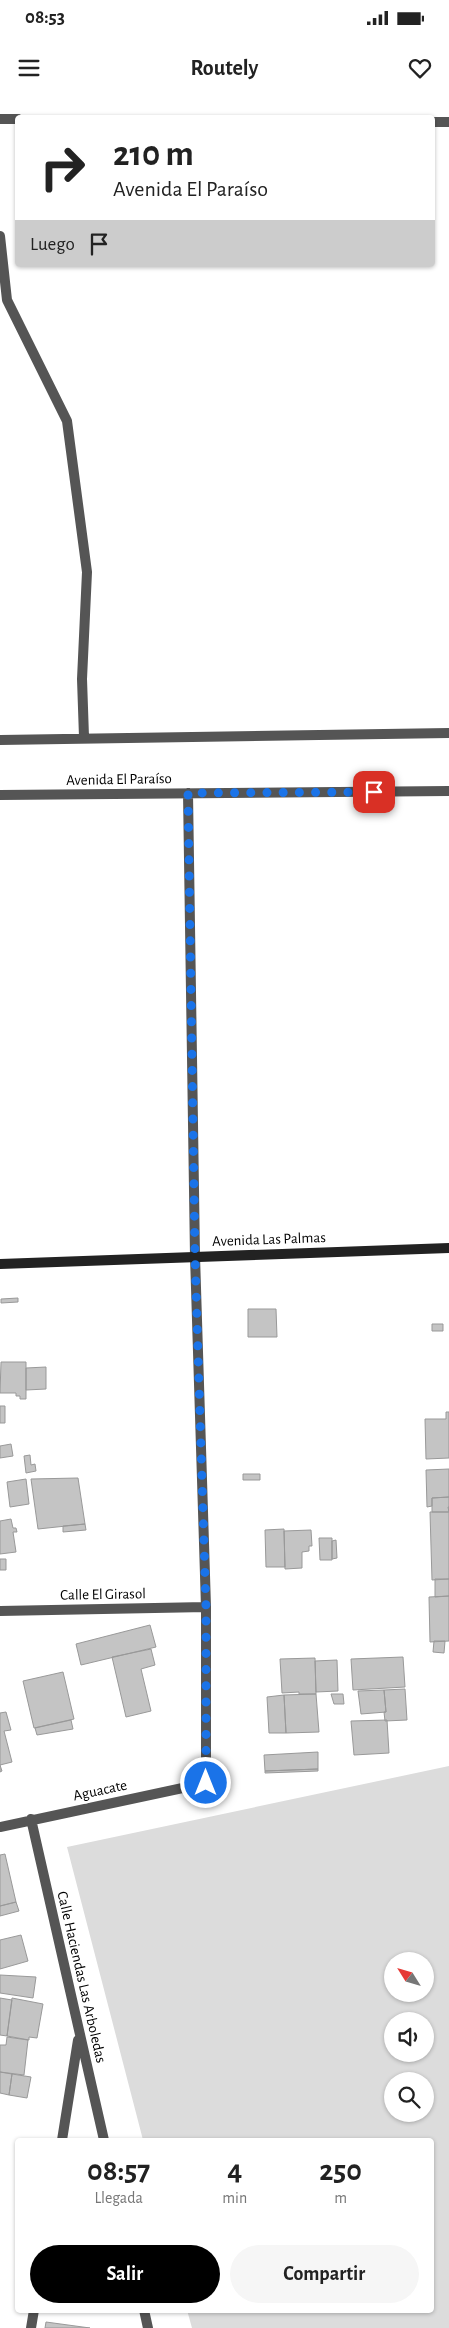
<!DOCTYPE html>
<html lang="es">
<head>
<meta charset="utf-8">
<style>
	body { margin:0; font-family:"Alegreya Sans",sans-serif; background:#f6f6f6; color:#222; height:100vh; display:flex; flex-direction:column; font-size:19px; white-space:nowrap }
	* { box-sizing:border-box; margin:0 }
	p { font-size:16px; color:#767676 }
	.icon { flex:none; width:28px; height:28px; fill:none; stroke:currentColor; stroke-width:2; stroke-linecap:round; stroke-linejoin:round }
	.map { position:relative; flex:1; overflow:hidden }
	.details { position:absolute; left:15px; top:2038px; width:419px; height:175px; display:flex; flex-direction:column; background:#fff; border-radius:5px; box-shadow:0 1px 4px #0004 }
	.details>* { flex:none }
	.top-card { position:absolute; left:15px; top:15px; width:420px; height:152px; border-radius:5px; box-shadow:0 1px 4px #0004; background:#fff; color:#222; overflow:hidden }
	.needle { width:32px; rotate:307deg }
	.buttons { position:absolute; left:384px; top:1852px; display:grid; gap:10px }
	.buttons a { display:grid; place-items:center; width:50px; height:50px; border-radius:50%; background:#fff; box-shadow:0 1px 4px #0004; font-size:25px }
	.pin { position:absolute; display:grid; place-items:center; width:42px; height:42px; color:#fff; margin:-21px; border-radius:10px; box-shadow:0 2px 8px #0006 }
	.me { position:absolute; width:55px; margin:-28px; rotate:0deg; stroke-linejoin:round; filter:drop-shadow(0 0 4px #0008) }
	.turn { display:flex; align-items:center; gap:18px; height:105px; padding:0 15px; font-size:22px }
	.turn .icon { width:65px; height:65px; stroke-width:2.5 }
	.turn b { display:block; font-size:35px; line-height:42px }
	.then { display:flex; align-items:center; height:48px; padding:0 15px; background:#0003; gap:10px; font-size:19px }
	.eta { display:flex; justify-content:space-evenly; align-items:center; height:85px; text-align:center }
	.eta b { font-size:30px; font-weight:700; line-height:35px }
	.action { display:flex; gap:10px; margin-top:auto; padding:10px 15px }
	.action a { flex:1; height:58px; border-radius:30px; background:#000; color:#fff; font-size:20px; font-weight:700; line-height:58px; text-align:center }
	.action a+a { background:#f6f6f6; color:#222 }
	.status { display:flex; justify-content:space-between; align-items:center; height:35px; padding:0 25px; background:#fff; direction:ltr }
	.status svg { height:14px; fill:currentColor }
	header { display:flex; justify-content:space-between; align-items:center; height:65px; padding:0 15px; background:#fff; font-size:22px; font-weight:700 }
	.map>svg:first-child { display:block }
	.green { fill:#dcdcdc; fill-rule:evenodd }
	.building { fill:#c4c4c4; stroke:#999 }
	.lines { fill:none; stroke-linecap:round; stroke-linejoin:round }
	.lane { stroke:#555; stroke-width:10 }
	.street { stroke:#555; stroke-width:10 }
	.secondary { stroke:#222; stroke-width:10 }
	.route { stroke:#1a73e8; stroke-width:9; stroke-dasharray:0 16.2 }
	.labels { text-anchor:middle; stroke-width:5; stroke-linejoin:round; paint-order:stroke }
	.street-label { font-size:15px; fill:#000; stroke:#fff }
</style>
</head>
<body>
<div class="status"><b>08:53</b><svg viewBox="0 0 49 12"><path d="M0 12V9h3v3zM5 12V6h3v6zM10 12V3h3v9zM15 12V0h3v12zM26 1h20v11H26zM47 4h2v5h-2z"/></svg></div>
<header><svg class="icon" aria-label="menu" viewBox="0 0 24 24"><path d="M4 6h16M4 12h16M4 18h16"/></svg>Routely<svg class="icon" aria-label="heart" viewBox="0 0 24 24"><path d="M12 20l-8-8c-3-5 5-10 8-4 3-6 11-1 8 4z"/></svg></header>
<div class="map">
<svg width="449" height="2228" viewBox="0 0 449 2228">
	<rect width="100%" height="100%" fill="#fff"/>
	<path class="green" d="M449 1666V2228H192L187 2210H431V2040H143L67 1747ZM392 1861H425V1894H392ZM392 1921H425V1954H392ZM392 1981H425V2014H392Z"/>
	<path class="building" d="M18 1198V1202L1 1203V1199Z
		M248 1209H276L277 1237H248Z
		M432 1224H443V1231H432Z
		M1 1262H26V1299H20V1296H16V1293H0Z
		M46 1267V1289L26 1290V1268Z
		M0 1306H5V1323H0Z
		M446 1312H449V1358L426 1359 425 1319H446Z
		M11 1344 13 1356 0 1358V1346Z
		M30 1355 31 1365 35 1364 36 1371 26 1373 24 1356Z
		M449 1369V1397L432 1398V1406L427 1407 426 1370Z
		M243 1374H260V1380H243Z
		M78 1378 85 1424 38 1429 31 1379Z
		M26 1379 29 1404 10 1407 7 1382Z
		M449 1397V1412H432V1398Z
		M448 1407H449V1479L432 1480 430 1412H449Z
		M11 1419 13 1428H16L17 1432H13L16 1452 0 1454V1421Z
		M85 1424 86 1430 63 1432V1426Z
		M284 1429 285 1467H266L265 1430Z
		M311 1430 312 1446H309V1451L302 1452V1468L285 1469 284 1431Z
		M319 1438H332V1460H320Z
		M336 1440 337 1458 332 1459V1441Z
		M0 1459H6V1470H0Z
		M435 1479H449V1496L435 1497Z
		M449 1496V1541L430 1542 429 1497Z
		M150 1525 156 1547 81 1565 76 1544Z
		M434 1541H445L444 1553 433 1552Z
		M151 1549 155 1565 141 1569 151 1611 126 1617 112 1557Z
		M403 1557 405 1587 353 1590 351 1559Z
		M315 1558 316 1594H299V1592L282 1593 280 1559Z
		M337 1560 338 1591 316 1592 315 1561Z
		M63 1572 74 1619 34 1628 23 1581Z
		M405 1589 407 1620 385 1621 384 1612H386L384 1590Z
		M384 1590 386 1612 361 1614 358 1591Z
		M316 1594 319 1632 286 1633 284 1595Z
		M331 1594H343L344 1604H334Z
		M284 1595 286 1633H269L267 1597Z
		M6 1612 11 1630 4 1631 12 1662 0 1665 2 1671 0 1672V1613Z
		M71 1620 73 1629 37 1635 35 1628Z
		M387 1620 389 1653 354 1655 351 1621Z
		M318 1652V1669L265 1671 264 1655Z
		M318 1669V1671L265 1673V1671Z
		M5 1754 16 1802 0 1806V1755Z
		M16 1802 19 1811 0 1816V1806Z
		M21 1835 28 1861 0 1869V1840Z
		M0 1875 36 1877 33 1898 0 1893Z
		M0 1898 12 1900 7 1936 0 1935Z
		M12 1898 43 1904 37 1938 29 1937V1940L7 1936Z
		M7 1937 28 1940 24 1975 0 1972V1945H6Z
		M0 1972 12 1974 9 1995 0 1993Z
		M12 1974 31 1977 27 1998 9 1995Z
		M46 2222 90 2228H45Z"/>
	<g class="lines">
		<path class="lane" d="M0 19H18
			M432 22H449
			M0 136 7 200 67 321 87 472 82 579 84 637
			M0 640 449 633"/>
		<path class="street" d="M0 695 449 691
			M0 1511 206 1507
			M31 1719 104 2040
			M0 1727 206 1683V1507L195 1156 188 693
			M62 2040 78 1940
			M144 2210 148 2228
			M31 2228 34 2210"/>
		<path class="secondary" d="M0 1164 449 1148"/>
	</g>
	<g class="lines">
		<path class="route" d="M206 1683V1507L195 1156 188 693 374 692"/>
	</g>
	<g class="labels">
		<g class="street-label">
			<text transform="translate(119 679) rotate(-1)" y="5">Avenida El Paraíso</text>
			<text transform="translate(269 1139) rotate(-2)" y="5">Avenida Las Palmas</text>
			<text transform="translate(103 1494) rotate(-1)" y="5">Calle El Girasol</text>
			<text transform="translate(100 1690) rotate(-12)" y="5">Aguacate</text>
			<text transform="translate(82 1877) rotate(77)" y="5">Calle Haciendas Las Arboledas</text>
		</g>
	</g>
</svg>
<div class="buttons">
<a><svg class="needle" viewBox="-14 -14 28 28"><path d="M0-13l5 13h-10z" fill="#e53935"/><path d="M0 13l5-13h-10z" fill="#767676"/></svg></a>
<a><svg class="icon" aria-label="sound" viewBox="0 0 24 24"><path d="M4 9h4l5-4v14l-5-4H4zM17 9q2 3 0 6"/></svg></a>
<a><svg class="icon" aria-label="search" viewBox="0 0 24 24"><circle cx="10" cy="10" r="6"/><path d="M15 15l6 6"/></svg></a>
</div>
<div class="pin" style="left:374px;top:692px;background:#d93025"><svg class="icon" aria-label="arrive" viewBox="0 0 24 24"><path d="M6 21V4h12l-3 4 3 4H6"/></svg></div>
<svg class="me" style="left:206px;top:1683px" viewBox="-20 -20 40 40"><circle r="17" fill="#1a73e8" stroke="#fff" stroke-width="3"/><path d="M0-11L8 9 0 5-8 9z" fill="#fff"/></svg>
<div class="top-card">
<div class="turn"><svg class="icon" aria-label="right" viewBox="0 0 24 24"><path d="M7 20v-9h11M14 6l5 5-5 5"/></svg><div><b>210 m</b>Avenida El Paraíso</div></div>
<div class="then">Luego<svg class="icon" aria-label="arrive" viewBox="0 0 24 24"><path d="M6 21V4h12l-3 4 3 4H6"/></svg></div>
</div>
<section class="details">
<div class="eta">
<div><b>08:57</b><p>Llegada</p></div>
<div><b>4</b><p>min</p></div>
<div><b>250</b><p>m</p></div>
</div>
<div class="action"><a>Salir</a><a>Compartir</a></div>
</section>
</div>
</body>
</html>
